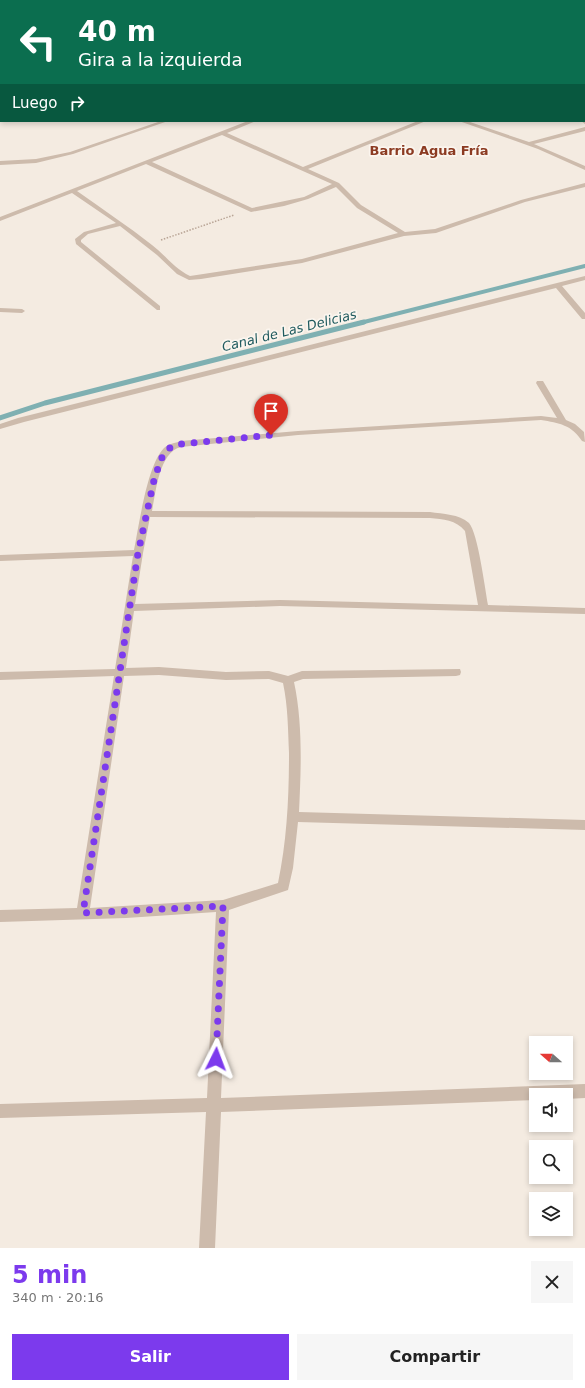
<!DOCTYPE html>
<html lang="es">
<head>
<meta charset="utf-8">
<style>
	body { margin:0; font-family:"DejaVu Sans",sans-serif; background:#f6f6f6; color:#222; height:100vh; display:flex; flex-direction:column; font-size:15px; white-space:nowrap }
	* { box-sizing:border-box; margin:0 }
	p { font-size:13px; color:#767676 }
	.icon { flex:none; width:22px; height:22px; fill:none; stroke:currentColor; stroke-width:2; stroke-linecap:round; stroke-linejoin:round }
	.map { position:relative; height:1248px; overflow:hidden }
	.panel { display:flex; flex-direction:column; background:#fff; flex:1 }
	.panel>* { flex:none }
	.banner { position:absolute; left:0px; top:0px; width:585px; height:122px; box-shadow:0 2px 6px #0003; background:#0b6e4f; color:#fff; overflow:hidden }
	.needle { width:26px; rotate:291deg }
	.buttons { position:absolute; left:529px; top:1036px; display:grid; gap:8px }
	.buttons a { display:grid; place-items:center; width:44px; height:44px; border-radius:0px; background:#fff; box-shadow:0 2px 6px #0003; font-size:20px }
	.pin { position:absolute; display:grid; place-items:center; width:34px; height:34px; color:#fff; margin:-41px -17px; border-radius:50% 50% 50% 0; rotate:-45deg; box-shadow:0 0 4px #0007 }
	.pin .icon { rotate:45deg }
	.me { position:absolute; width:44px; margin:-22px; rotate:3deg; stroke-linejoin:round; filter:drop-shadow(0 0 3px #0008) }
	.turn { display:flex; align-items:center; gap:14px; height:84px; padding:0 12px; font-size:18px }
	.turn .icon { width:52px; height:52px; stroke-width:2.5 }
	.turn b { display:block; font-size:28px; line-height:34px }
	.then { display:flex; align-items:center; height:38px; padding:0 12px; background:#0003; gap:8px; font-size:15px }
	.round { display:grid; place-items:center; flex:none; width:42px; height:42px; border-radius:0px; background:#f6f6f6 }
	.head { display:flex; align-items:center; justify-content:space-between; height:68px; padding:0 12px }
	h1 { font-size:24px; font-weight:700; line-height:30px; color:#7c3aed }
	.button { display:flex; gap:8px; margin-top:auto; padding:8px 12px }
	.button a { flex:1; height:46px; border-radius:0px; background:#7c3aed; color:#fff; font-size:16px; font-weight:700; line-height:46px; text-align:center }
	.button a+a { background:#f6f6f6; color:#222 }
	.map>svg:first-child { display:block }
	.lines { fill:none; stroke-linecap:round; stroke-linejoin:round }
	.stream-far1 { stroke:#7fb0b2; stroke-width:4 }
	.stream { stroke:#7fb0b2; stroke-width:5 }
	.path { stroke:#b9a596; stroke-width:1.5; stroke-dasharray:1.5 1.5; stroke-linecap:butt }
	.lane { fill:#cdbbac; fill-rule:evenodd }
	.street { fill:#cdbbac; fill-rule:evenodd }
	.secondary { fill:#a18a7d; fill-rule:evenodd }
	.highway { fill:#5c4a42; fill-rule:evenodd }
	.wall { fill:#ac5a40 }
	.shaded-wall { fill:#8c4a34 }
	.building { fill:#c8694b; stroke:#8c4a34 }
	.route { stroke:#7c3aed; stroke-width:7; stroke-dasharray:0 12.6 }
	.labels { text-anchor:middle; stroke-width:3.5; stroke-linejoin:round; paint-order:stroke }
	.far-neighbourhood-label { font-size:13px; font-weight:bold; fill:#8c3b22; stroke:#fbf5ee }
	.far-water-label { font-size:13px; font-style:italic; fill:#1f5a5e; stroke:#fbf5ee }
</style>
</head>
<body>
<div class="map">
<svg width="585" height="1248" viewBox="0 0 585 1248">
	<rect width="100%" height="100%" fill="#f4ebe1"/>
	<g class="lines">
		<path class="stream-far1" d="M360 323 585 266"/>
		<path class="stream" d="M0 418 45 403 364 322"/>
		<path class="path" d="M161 240 234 215"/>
		<path class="lane" d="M0 4H1V6H0Z
			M0 35H1V38H0Z
			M0 107H1V109H0Z
			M161 121H168L73 154 36 163 0 165V161L36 159 70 152Z
			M0 308 22 309 25 311 22 313 0 312Z"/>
		<path class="street" d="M584 24H585V27H584Z
			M584 43H585V46H584Z
			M584 119 585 120V124L581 121H584Z
			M248 121H256L227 133 303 167 418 121H426L308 169 339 183 361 205 405 232 435 229 521 200 585 183V187L525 202 436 233 404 236 302 263 201 279 189 280 177 274 157 255 120 226 88 234 81 240V242L160 306V310H157L76 244 75 239 84 232 116 223 72 193 0 221V217ZM222 135 332 184 304 197 252 208 152 162ZM146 164 251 212 284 206 308 199 336 187 357 208 398 233 302 259 190 276C175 269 165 255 152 245 128 226 102 209 77 191Z
			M459 121H467L529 142 585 127V131L534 144 585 166V170L538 149Z
			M585 276V280L562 286 585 313V319H582L556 288 24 422 0 429V424L18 418Z
			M537 381H543L566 420 575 424 584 432 585 442 582 441C572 425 559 423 541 420L298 435 181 447C159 452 156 492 152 511L430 512C443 514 459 514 469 523 478 533 485 589 488 605L585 608V614L280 606 134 611 126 668 159 667 226 672 269 671 288 676 302 671 460 669 461 672 460 675 456 676 303 679 294 682C303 724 301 770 299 812L585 820V830L298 822 293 868 288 890 229 910 221 1098 585 1084V1098L566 1099V1095H536V1100L221 1112 215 1248H199L206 1112 0 1118V1104L207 1098 216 912 126 918 0 922V910L77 908 114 676 0 680V672L115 669 133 556 0 561V555L134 550C139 526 147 465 164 448 168 444 175 443 181 441L298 431 541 416 557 418 536 383ZM150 517 430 518C443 519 456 520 465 531L478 605 280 600 135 604 143 553ZM159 675 226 680 269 679 283 683C288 706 288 730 289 753 289 797 287 840 278 883L223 900 90 908 124 676Z"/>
		<path class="secondary" d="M48 0H53L48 1Z
			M1 77V82L0 83V78Z
			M1 102V107L0 108V103Z"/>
		<path class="highway" d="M38 0H47L37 1Z
			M62 0H72L61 1Z
			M0 9H1V13H0Z
			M0 17H1V21H0Z"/>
	</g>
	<path class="wall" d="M95 0H145V1H93Z"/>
	<path class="shaded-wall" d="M137 0H145V1H137Z"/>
	<path class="building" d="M95 0H104L105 1H93Z
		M106 0H130L129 1H104Z"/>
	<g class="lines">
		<path class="route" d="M216 1059 223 906 83 913 138 553 154 480 161 459 167 450 173 446 181 444 271 435"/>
	</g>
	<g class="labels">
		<g class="far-neighbourhood-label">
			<text x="429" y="155">Barrio Agua Fría</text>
		</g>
		<g class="far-water-label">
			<text transform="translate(289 330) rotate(-14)" y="5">Canal de Las Delicias</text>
		</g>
	</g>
</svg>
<div class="buttons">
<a><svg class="needle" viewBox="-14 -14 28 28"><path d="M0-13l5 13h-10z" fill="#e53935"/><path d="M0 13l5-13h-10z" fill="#767676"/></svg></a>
<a><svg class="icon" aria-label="sound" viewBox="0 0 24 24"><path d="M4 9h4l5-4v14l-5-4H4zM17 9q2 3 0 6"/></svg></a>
<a><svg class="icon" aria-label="search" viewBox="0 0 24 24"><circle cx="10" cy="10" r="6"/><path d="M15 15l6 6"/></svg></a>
<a><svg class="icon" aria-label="layers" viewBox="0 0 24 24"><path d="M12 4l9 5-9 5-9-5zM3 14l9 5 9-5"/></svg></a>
</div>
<div class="pin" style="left:271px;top:435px;background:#d93025"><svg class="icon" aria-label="arrive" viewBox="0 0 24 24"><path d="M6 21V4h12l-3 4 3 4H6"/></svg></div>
<svg class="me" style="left:216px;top:1059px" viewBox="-20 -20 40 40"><path d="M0-17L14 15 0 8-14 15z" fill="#7c3aed" stroke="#fff" stroke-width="4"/></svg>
<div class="banner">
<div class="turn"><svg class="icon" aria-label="left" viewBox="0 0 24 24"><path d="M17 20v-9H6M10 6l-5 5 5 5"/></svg><div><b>40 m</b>Gira a la izquierda</div></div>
<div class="then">Luego<svg class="icon" aria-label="right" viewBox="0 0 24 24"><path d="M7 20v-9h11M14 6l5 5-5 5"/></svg></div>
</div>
</div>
<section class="panel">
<div class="head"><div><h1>5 min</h1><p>340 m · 20:16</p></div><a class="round"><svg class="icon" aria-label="close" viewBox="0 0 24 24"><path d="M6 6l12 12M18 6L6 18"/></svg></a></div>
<div class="button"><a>Salir</a><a>Compartir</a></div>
</section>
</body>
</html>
